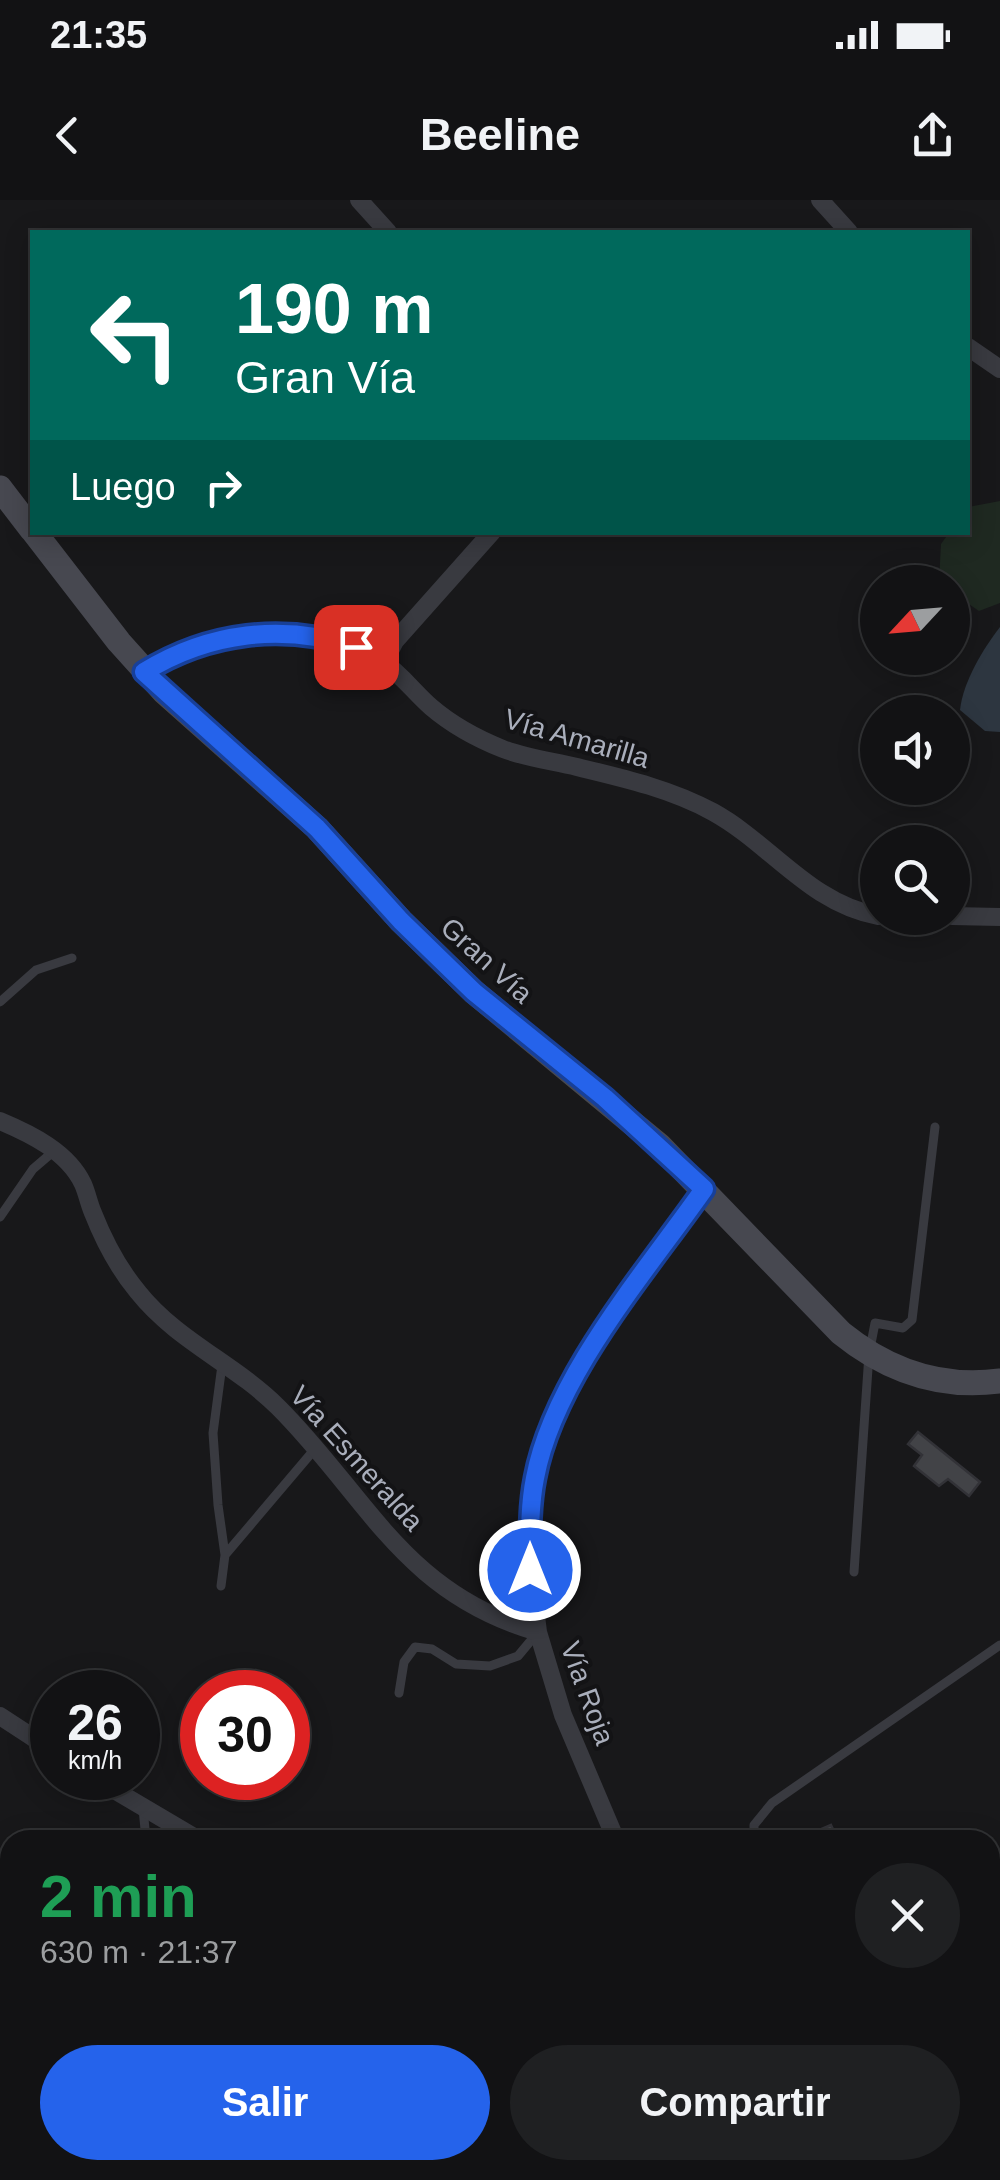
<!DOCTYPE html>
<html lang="es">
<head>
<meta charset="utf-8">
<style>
	body { margin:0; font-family:Arial,sans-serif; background:#1f2022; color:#f1f3f6; height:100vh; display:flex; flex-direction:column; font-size:38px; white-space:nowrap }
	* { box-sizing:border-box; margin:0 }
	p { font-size:32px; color:#9c9ea0 }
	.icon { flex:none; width:55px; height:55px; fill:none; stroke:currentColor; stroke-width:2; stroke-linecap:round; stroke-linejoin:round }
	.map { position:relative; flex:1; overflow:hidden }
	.panel { position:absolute; left:0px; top:1630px; width:1000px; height:350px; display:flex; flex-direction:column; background:#121214; border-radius:30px 30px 0 0; box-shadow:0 5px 25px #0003,0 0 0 2px #313234 }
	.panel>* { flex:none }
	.guide { position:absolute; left:30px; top:30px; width:940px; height:305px; border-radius:0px; box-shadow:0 5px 25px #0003,0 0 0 2px #313234; background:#00695c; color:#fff; overflow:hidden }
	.needle { width:65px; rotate:244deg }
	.fabs { position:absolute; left:860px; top:365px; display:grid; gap:20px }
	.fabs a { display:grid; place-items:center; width:110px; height:110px; border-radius:50%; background:#121214; box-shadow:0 5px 25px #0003,0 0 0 2px #313234; font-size:50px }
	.speed { position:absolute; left:30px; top:1470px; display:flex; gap:20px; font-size:50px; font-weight:700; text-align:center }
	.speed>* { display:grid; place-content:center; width:130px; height:130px; border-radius:50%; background:#121214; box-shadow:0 5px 25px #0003,0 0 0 2px #313234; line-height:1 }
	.speed small { font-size:25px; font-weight:400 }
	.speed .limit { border:15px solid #d22; background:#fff; color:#111 }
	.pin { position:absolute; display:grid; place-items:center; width:85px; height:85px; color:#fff; margin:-42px; border-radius:20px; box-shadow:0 5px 15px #0006 }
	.me { position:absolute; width:110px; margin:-55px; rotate:0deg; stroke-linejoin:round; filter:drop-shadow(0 0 8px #0008) }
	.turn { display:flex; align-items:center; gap:35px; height:210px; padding:0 40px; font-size:45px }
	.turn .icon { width:130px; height:130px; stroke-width:2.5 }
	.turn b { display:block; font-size:70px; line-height:85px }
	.then { display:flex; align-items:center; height:95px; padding:0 40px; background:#0003; gap:20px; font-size:38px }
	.round { display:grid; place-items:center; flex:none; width:105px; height:105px; border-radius:52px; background:#1f2022 }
	.headline { display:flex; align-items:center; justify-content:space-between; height:170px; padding:0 40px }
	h1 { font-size:60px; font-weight:700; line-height:75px; color:#1e9e55 }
	.button { display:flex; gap:20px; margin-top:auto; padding:20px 40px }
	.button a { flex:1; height:115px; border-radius:60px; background:#2563eb; color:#fff; font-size:40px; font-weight:700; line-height:115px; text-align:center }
	.button a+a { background:#1f2022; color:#f1f3f6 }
	.status { display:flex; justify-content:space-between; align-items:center; height:70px; padding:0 50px; background:#121214; direction:ltr }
	.status svg { height:28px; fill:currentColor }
	header { display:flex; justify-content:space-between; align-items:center; height:130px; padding:0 40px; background:#121214; font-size:45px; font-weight:700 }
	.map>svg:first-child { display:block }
	.green { fill:#1f2921 }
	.water { fill:#2d3640 }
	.building { fill:#424347; stroke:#323237; stroke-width:2.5 }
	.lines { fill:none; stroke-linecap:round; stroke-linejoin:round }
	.lane { stroke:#393a40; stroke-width:9 }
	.street { stroke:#393a40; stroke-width:18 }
	.secondary { stroke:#474850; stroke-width:25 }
	.route-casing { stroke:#184099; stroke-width:25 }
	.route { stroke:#2563eb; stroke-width:18 }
	.labels { text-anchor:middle; stroke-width:8; stroke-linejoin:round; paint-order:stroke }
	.street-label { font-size:28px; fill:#a9aebb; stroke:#131315 }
</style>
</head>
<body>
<div class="status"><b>21:35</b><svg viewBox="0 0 49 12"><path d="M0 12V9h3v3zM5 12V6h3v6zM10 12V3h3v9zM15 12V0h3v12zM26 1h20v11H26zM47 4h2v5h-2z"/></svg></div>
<header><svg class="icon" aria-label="back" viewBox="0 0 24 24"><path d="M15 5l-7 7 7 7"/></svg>Beeline<svg class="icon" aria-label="share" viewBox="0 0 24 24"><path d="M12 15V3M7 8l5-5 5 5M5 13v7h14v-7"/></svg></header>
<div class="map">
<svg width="1000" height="1980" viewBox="0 0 1000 1980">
	<rect width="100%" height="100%" fill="#18181a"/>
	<path class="green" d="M1000 301V403L979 411 953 393 952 382H939L941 344 949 333 968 332V307Z"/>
	<path class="water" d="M1000 427V532L985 531 960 510C963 482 983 449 1000 427Z"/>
	<path class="building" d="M918 1232 980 1282 969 1296 948 1279 939 1286 914 1266 922 1255 908 1244Z
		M831 1625 838 1640H796Z"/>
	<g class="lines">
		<path class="lane" d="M0 802 36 770 72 758
			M0 1017 33 969 54 951
			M222 1165 213 1233 218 1305 225 1355
			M854 1372 869 1154 875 1123 903 1128 912 1120 935 927
			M221 1386 225 1355 314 1250
			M399 1493 404 1462 415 1447 432 1449 456 1464 490 1466 518 1456 538 1432
			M143 1608 146 1640
			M754 1640V1625L772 1603 1000 1445
			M990 1832 1000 1828
			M636 1970 642 1980"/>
		<path class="street" d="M359 0 388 32
			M820 0 849 32
			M968 147 1000 169
			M384 462 395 441 492 332
			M145 472C198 439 249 430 310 437 336 440 359 446 382 461 401 474 414 492 431 507 452 525 478 539 503 549 527 558 552 561 577 567 623 578 671 589 713 612 771 644 809 703 878 716
			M952 716 1000 717
			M888 718H937
			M0 921C31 934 68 952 83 984 87 993 89 1004 93 1013 104 1041 118 1068 138 1092 177 1141 235 1164 278 1207 368 1297 403 1393 538 1432
			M0 1516 52 1550
			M94 1578 199 1640
			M616 1640 563 1515 538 1432 530 1370 535 1278 548 1230 574 1173 704 989
			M731 1970 732 1980
			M756 1970 759 1980"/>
		<path class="secondary" d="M0 288 32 330
			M34 332 119 442 164 492 317 628 401 721 474 792 660 946 841 1133C888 1171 940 1189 1000 1181"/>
	</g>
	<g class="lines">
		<defs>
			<path id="route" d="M356 447C283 423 209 432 144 472L317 628 401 721 474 792 605 898 704 989C645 1073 554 1177 535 1278 529 1308 530 1340 530 1370"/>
		</defs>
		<use href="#route" class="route-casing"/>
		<use href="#route" class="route"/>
	</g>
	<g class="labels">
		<g class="street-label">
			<text transform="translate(577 538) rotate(16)" y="10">Vía Amarilla</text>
			<text transform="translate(487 760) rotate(42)" y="10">Gran Vía</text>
			<text transform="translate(357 1258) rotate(48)" y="10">Vía Esmeralda</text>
			<text transform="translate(588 1493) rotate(70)" y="10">Vía Roja</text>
		</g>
	</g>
</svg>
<div class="fabs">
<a><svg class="needle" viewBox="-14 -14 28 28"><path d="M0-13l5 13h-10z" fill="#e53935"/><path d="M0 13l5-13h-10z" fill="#9c9ea0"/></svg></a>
<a><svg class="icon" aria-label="sound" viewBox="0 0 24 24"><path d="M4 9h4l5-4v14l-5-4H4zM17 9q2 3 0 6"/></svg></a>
<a><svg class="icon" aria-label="search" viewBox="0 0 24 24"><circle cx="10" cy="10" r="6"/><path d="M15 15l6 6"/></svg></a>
</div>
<div class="speed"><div>26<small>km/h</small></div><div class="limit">30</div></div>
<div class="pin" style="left:356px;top:447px;background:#d93025"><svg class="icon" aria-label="arrive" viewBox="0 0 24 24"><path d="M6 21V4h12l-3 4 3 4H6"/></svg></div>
<svg class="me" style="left:530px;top:1370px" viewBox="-20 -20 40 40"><circle r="17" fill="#2563eb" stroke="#fff" stroke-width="3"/><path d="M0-11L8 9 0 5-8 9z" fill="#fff"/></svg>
<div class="guide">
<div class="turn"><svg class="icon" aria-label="left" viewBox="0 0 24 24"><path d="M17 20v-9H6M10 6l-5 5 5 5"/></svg><div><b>190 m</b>Gran Vía</div></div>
<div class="then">Luego<svg class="icon" aria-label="right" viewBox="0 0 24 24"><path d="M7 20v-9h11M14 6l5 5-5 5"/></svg></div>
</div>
<section class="panel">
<div class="headline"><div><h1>2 min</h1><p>630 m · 21:37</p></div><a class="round"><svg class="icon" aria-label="close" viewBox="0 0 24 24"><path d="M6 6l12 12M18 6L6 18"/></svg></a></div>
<div class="button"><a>Salir</a><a>Compartir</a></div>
</section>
</div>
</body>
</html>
